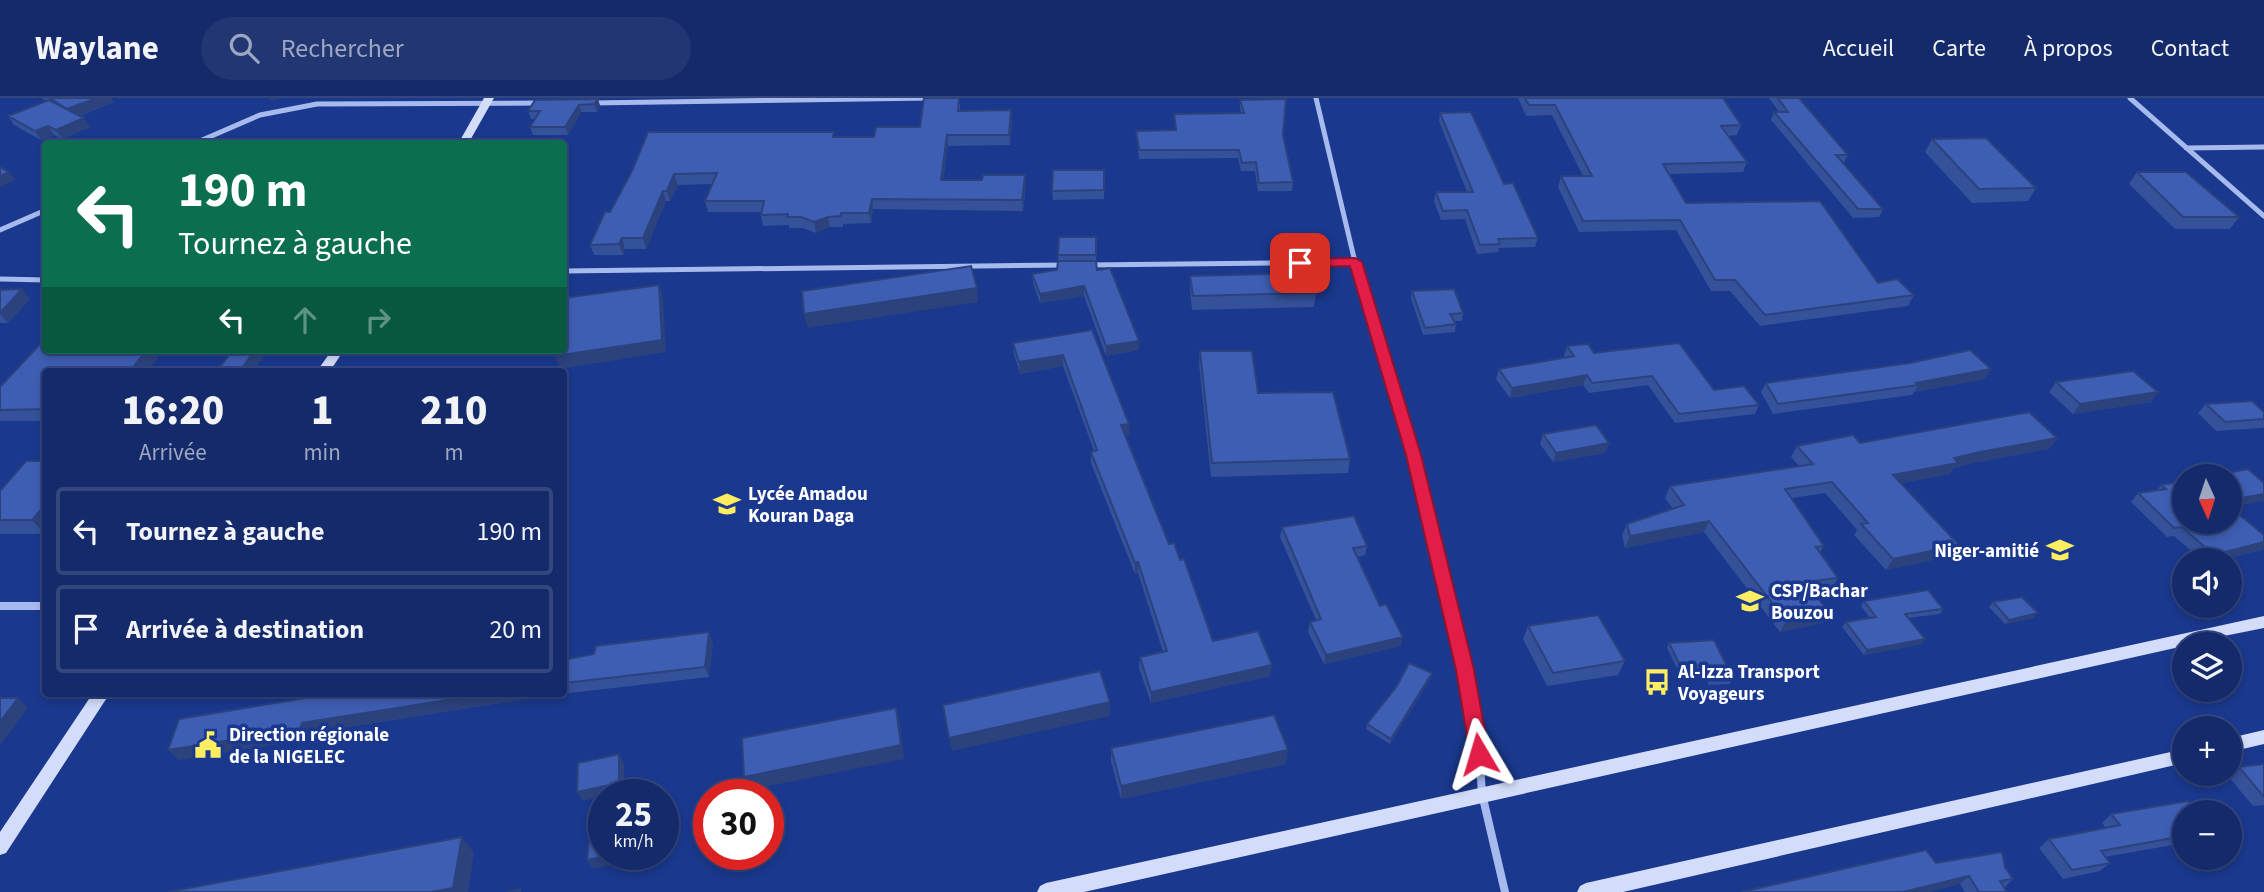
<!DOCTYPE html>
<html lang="fr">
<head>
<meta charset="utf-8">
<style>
	body { margin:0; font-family:"Source Sans 3",sans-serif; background:#213672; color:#f1f3f6; height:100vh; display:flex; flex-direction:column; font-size:26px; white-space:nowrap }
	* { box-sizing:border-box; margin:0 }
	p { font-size:23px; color:#9da7c1 }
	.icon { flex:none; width:38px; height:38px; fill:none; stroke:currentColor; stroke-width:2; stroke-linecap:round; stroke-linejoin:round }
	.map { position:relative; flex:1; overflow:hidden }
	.panel { position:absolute; left:42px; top:270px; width:525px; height:329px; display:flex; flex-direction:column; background:#142a6a; border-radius:7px; box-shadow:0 4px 10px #0003,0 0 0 2px #33467e }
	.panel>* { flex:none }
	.banner { position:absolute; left:42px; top:42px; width:525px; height:214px; border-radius:7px; box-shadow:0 4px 10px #0003,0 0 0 2px #33467e; background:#0b6e4f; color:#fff; overflow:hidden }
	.needle { width:46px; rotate:177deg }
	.buttons { position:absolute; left:2172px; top:366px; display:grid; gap:14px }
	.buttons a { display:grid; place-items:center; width:70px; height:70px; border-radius:50%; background:#142a6a; box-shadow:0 4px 10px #0003,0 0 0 2px #33467e; font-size:35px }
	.speed { position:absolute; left:588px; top:681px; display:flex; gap:14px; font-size:35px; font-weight:700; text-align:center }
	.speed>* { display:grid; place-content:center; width:91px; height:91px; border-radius:50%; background:#142a6a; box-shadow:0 4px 10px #0003,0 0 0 2px #33467e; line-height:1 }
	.speed small { font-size:18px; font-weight:400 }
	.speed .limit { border:10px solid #d22; background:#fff; color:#111 }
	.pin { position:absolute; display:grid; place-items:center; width:60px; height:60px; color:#fff; margin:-30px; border-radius:14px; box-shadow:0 4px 10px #0006 }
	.me { position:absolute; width:77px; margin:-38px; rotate:353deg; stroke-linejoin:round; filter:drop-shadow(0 0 5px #0008) }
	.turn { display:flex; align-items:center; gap:24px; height:147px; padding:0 21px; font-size:32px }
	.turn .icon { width:91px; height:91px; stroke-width:2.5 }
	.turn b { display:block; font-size:49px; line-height:60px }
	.lanes { display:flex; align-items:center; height:66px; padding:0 21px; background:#0003; justify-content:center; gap:35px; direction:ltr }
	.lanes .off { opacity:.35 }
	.eta { display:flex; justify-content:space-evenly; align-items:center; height:119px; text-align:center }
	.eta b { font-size:42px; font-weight:800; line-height:49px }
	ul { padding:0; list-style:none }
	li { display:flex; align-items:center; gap:21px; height:88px; margin:0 14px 10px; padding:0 7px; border:4px solid #33467e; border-radius:7px }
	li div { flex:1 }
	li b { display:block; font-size:26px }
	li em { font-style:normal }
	header { display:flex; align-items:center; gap:42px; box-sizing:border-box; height:98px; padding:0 35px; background:#142a6a; border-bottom:2px solid #33467e }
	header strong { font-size:33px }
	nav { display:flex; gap:38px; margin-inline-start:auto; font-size:24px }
	.search { width:490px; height:63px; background:#213672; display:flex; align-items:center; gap:18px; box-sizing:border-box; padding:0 24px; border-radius:38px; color:#9da7c1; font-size:26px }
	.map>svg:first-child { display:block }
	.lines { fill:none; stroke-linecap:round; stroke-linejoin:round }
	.street-far2 { stroke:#a6baee; stroke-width:5 }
	.street-far1 { stroke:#a6baee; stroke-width:7 }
	.street { stroke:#a6baee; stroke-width:8 }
	.secondary { fill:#d3ddfa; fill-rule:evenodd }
	.wall { fill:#35519a }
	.shaded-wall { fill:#2b427d }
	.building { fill:#3e5eb3; stroke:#2b427d; stroke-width:2 }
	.route { fill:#e11d48; stroke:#92132f; stroke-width:2 }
	.labels { text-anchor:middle; stroke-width:7; stroke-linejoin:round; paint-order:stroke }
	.poi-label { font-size:19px; font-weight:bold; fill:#fff; stroke:#1a388d; text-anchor:start }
</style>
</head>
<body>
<header>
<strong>Waylane</strong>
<div class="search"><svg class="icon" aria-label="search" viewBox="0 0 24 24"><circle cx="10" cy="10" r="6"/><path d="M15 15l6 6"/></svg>Rechercher</div>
<nav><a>Accueil</a><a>Carte</a><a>À propos</a><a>Contact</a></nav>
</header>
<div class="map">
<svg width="2264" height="794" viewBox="0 0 2264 794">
	<rect width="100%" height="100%" fill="#1a388d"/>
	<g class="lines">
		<path class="street-far2" d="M1316 0 1355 164 1370 212
			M2130 0 2264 118
			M591 5 930 0
			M193 46 260 17 317 6 541 5
			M2186 50 2264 49
			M0 132 46 112
			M1089 167 1355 164
			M564 173 1067 167
			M0 181 46 182"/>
		<path class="street-far1" d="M1369 211 1414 357 1441 473"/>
		<path class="street" d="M1440 471 1478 636 1482 696 1505 794
			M0 508H46"/>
		<path class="secondary" d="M484 0H494L468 46H458Z
			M332 252H344L330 273H317Z
			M2264 518V530L2184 546V548L1084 794H1037L1040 788 1046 785Z
			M93 595H110L6 755 0 757V734Z
			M2264 632V646L2230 654V640Z
			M2184 651V665L1623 794H1577L1580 788 1586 785Z"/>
	</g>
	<path class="wall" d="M42 0H111L114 4 80 18 90 29 62 41 54 37 41 42 14 27 8 18 46 3Z
		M1518 0H1723L1741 27 1737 37 1728 38 1747 64 1743 74 1669 76 1686 105 1878 185 1914 197 1908 208 1760 228 1730 193H1711L1676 132 1579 134 1558 89 1561 78H1583L1552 17 1526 18Z
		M1769 0H1821H1800L1848 57 1843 66 1883 111 1879 119 1853 120 1771 22 1774 14H1779Z
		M598 1 600 8 597 14H581L568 37H533L530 29 536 21H531L528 13Z
		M1240 2 1283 37 1293 84 1292 93H1258L1255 73H1241L1238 60 1139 61 1136 33 1175 32 1174 16 1241 15 1240 10Z
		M960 6V13L1011 12 1012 23 1010 47 948 48 943 82H982L1025 77 1026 88 1023 113 873 111 871 125 843 126V129H830L816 135 803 130H789V127L763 128 761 117 762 114H708L705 103 712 86 678 87 670 103H666L646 151H625L623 157H594L590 147 610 114 632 73 835 39H874L920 29Z
		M1440 15 1504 86 1538 140 1535 149 1499 150 1498 154 1477 156 1465 121 1441 122 1434 103 1436 94H1467L1439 23Z
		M1932 41 2036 90 2028 103 1972 105 1925 54Z
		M1104 72V101L1053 102 1052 93Z
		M2137 74 2239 119 2230 131H2175L2129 86Z
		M1059 139H1096V162H1058Z
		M1097 172 1139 243V252L1106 258 1084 198 1040 205 1033 185 1032 176Z
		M1190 178 1316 195 1314 209 1192 212 1190 192Z
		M0 192 30 201 8 225H0Z
		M1412 193 1463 215 1462 223H1454L1456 226 1455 234 1423 237 1411 200Z
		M1092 232 1129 337 1125 338 1169 446 1180 462 1213 543 1272 567 1270 578 1151 605 1139 570 1140 559 1163 554 1138 475 1135 476 1091 365V354L1094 353 1063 268 1020 276 1014 256 1013 245Z
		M1567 248 1594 255 1714 292 1759 307 1755 316 1675 325 1648 287 1589 295 1583 287 1510 300 1496 281 1499 271 1565 260 1564 258Z
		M46 252H164L147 273H46V323H0V289Z
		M1200 253 1350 361 1348 375 1211 379 1199 266Z
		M1985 281 1914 294 1912 297 1773 316 1761 294 1766 285Z
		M2056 284 2158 294 2151 304 2073 316 2049 294Z
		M2206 306 2264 314V329L2262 330 2216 333 2198 315Z
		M1543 336 1609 345 1605 355 1553 364 1540 346Z
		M2057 340 2049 351 1972 365 1954 370 1950 376 1901 385 1959 447 1951 458 1886 472 1854 437 1857 432 1825 395 1792 400 1824 448 1820 454 1838 480 1832 491 1812 493 1829 514 1822 525 1780 534 1704 434 1625 450 1622 437 1627 426 1673 411 1665 400 1670 388 1799 368 1791 359 1797 348 1860 345Z
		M26 363 45 436H0V393Z
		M2161 387 2230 409 2262 452 2220 462H2202L2174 438 2167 439 2131 404 2138 395 2157 392Z
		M1282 429 1367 448 1365 457 1357 459 1380 508 1401 548 1324 566 1308 534 1310 524 1316 522 1280 439Z
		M1864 503 1943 511 1940 516 1908 520 1925 541 1922 546 1864 557 1842 529 1846 524 1870 520 1861 508Z
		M1993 504 2034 520 2005 526 1989 509Z
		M1528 528 1625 563 1618 577 1547 588 1523 541Z
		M713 545 709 579 552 597 310 635 309 641 178 662 335 595H564V562Z
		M1669 545 1733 581 1730 586 1709 587 1702 572 1679 574 1667 550Z
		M1432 575 1431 580 1390 646 1366 631 1367 626Z
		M1111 650 1286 666 1121 701 1111 663Z
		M2264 666V707L2253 708 2228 678 2239 669Z
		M2184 714V745L2105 759 2110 765 2100 773 2063 781 2039 750 2049 741 2106 730 2102 725 2111 716Z
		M1936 765 2005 769 2013 781 2004 790 2007 794H1965L1960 786Z"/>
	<path class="shaded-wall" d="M97 0H111L114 4 73 20 67 11Z
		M269 0H282L271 3Z
		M598 1 600 8 597 14 594 6Z
		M579 7 581 14 568 37 565 29Z
		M1011 12 1012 23 1010 47 1009 37Z
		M84 20 90 29 62 41 56 32Z
		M48 28 54 37 41 42 35 33Z
		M947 37 948 48 942 93 941 82Z
		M9 74 15 82 0 89V78Z
		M674 76 678 87 670 103 667 93Z
		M1025 77 1026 88 1023 113 1022 102Z
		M663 93 666 103 646 151 643 140Z
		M872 101 873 111 871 125 869 115Z
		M828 119 830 129 816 135 814 124Z
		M622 140 625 151 623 157 619 146Z
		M659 187 663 199 666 254 560 271 555 258Z
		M1084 188V198L1040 205V196Z
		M977 190 978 204 808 230 804 216Z
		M22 191 30 201 8 225 0 216Z
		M1139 243V252L1106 258V248Z
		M147 252H164L147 273H130Z
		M255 252H268L254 273H240Z
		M1063 257V268L1020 276 1019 264Z
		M1991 271 1985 281 1914 294 1918 287 1916 285Z
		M1587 277 1583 287 1510 300 1512 290Z
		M2158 294 2151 304 2073 316 2080 306Z
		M1129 326V337L1121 339V327Z
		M2057 340 2049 351 1972 365 1954 370 1950 376 1887 388 1893 377 1980 354Z
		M1609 345 1605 355 1553 364 1556 355Z
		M2264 396V403L2230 409V402Z
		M46 406V435L45 436 32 422Z
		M1709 423 1704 434 1625 450 1630 438Z
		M2264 444V449L2262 452 2220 462H2209L2214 457Z
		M1959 447 1951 458 1886 472 1893 461Z
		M1138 464V475L1135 476V465Z
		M1829 514 1822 525 1780 534 1786 523Z
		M2038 515 2034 520 2005 526 2009 522Z
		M709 534 713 545 709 579 705 569Z
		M1403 539 1401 548 1324 566 1326 557Z
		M1925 541 1922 546 1864 557 1867 552Z
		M1272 567 1270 578 1151 605V594Z
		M1432 575 1431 580 1390 646 1391 641Z
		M492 595H551L552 597 310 635 309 641 178 662 168 652 302 625Z
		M18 600 28 610 0 647V624Z
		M1110 604V618L952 653 949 640Z
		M896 610 900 624 904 661 749 692 744 679Z
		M1288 652 1286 666 1121 701V688Z
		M619 656 624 665V694L612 696H604V698L583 703 577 694Z
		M462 739 474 755 468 794H432Z
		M619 756H656V759L593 771 587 762Z
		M1969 778 1960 786 1930 794H1903Z"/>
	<path class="building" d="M50 0H97L67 11Z
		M924 0H959L958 13 1011 12 1009 37H947L941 82H982L983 77H1025L1022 102 872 101 869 115H841V118L828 119 814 124 801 119H787L788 116 761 117 764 103H705L717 75 674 76 667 93H663L643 140H622L619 146 590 147 605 114H610L632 73 648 34H834L833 39H874L876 29H920Z
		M1525 0H1723L1741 27 1721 28 1747 64 1663 66 1686 105 1820 103 1878 185 1897 181 1914 197 1765 217 1735 182H1715L1680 122 1583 123 1561 78H1592L1555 7H1529Z
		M1778 0H1799L1848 57H1836L1883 111H1858L1774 14H1788Z
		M598 1 594 6 579 7 565 29H530L540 13H528L535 2Z
		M1286 1 1283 37 1293 84 1259 85 1256 64 1242 65 1239 52H1139L1136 33 1176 32 1174 16 1244 15 1240 2Z
		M49 2 84 20 56 32 48 28 35 33 8 18Z
		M1471 14 1504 86 1513 85 1538 140 1498 141 1500 146 1480 147 1467 112 1443 113 1436 94H1473L1440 15Z
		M1986 40 2036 90 1979 91 1932 41Z
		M0 69 9 74 0 78Z
		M1053 72H1104V92L1052 93Z
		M2137 74H2186L2239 119H2183Z
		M1059 139H1096V157H1058Z
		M1058 163H1096L1097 172 1110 170 1139 243 1106 248 1084 188 1040 196 1032 176 1057 172Z
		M971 168 977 190 804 216 802 193Z
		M1311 175 1316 195 1193 198 1190 178Z
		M659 187 662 242 555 258V252H564V200Z
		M22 191 0 215V192Z
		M1454 191 1463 215 1450 216 1456 226 1425 230 1412 193Z
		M1092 232 1129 326 1121 327 1169 446 1174 445 1180 462 1184 461 1213 543 1258 533 1272 567 1151 594 1140 559 1167 553 1138 464 1135 465 1091 354 1097 352 1063 257 1019 264 1013 245Z
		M42 244H46V252H147L130 273H46V311L0 312V289Z
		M1679 245 1714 292 1744 288 1759 307 1679 316 1652 278 1592 285 1587 277 1512 290 1499 271 1574 258 1567 248 1588 246 1594 255Z
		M233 252H255L240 273H217Z
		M1970 252 1991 271 1916 285 1918 287 1778 306 1766 285 1910 265Z
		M1200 253H1252L1258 295 1333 294 1350 361 1212 365Z
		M2133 273 2158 294 2080 306 2056 284Z
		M2252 303 2264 314V321L2225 324 2206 306Z
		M2029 314 2057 340 1980 354 1954 360 1958 365 1893 377 1959 447 1893 461 1861 426 1868 425 1832 384 1785 391 1824 448 1816 449 1838 480 1805 484 1829 514 1786 523 1709 423 1630 438 1627 426 1684 407 1670 388 1813 366 1797 348 1853 337 1860 345Z
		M1596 327 1609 345 1556 355 1543 336Z
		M26 363H46V406L32 422H0V393Z
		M2248 371 2264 385V396L2230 402V378H2211Z
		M2184 383V424H2230V409L2264 437V444L2214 457 2182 429 2174 430 2138 395 2166 391 2161 387Z
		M1354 418 1367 448 1353 450 1380 508 1386 506 1403 539 1326 557 1310 524 1321 521 1282 429Z
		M1928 492 1943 511 1905 516 1925 541 1867 552 1846 524 1876 519 1864 503Z
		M2022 499 2038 515 2009 522 1993 504Z
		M1598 517 1625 563 1553 575 1528 528Z
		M709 534 705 569 564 585V562L594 556 596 548Z
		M1714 542 1733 581 1711 582 1704 567 1681 569 1669 545Z
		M1409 565 1432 575 1391 641 1367 626 1397 588Z
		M1100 573 1110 604 949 640 943 607Z
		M335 595H492L302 625 300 631 168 652 179 621Z
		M0 600H18L0 624Z
		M896 610 901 647 744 679 742 640Z
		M1274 617 1288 652 1121 688 1111 650Z
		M619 656V685L577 694 578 665Z
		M2264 666V699L2239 669Z
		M2188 703 2198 714H2184V738L2101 753 2110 765 2072 772 2049 741 2120 727 2111 716Z
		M604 731V756H619L587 762 590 734Z
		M462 739 453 790 432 794H168Z
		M1926 752 1936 765 2002 754 2005 769 2013 781 2000 783 2007 794H1979L1969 778 1903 794H1741Z
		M520 791V794H507Z"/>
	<path class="route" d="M1355 160 1362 164 1421 357 1474 572 1489 656 1486 662H1473L1470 656 1456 572 1406 357 1350 168 1300 169 1294 165 1300 161Z"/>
	<defs>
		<symbol id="university-bare" viewBox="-9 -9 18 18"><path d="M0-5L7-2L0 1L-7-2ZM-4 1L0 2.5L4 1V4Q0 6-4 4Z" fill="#ffed62" stroke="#1a388d" stroke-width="2.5" paint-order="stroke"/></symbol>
		<symbol id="school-bare" viewBox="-9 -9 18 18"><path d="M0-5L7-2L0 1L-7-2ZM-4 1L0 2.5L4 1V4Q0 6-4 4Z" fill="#ffed62" stroke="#1a388d" stroke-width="2.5" paint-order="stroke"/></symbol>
		<symbol id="bus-bare" viewBox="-9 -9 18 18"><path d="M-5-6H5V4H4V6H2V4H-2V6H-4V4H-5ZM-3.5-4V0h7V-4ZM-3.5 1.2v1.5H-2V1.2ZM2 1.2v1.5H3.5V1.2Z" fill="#ffed62" stroke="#1a388d" stroke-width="2.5" paint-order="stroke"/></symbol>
		<symbol id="civic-bare" viewBox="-9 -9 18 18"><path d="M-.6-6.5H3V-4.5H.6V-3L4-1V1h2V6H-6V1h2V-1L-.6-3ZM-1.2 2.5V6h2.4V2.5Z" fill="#ffed62" stroke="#1a388d" stroke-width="2.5" paint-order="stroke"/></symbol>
	</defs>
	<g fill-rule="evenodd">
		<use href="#university-bare" x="708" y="387" width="38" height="38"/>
		<use href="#school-bare" x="2041" y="433" width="38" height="38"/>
		<use href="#school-bare" x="1731" y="484" width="38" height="38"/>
		<use href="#bus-bare" x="1638" y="565" width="38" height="38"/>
		<use href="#civic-bare" x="189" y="628" width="38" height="38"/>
	</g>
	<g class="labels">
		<g class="poi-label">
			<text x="748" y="402">Lycée Amadou<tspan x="748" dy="22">Kouran Daga</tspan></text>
			<text x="2039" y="459" text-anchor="end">Niger-amitié</text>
			<text x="1771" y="499">CSP/Bachar<tspan x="1771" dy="22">Bouzou</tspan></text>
			<text x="1678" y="580">Al-Izza Transport<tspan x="1678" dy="22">Voyageurs</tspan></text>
			<text x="229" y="643">Direction régionale<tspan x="229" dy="22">de la NIGELEC</tspan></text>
		</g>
	</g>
</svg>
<div class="buttons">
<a><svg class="needle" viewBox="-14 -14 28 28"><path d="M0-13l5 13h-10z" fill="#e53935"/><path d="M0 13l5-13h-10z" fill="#9da7c1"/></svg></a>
<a><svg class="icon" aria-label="sound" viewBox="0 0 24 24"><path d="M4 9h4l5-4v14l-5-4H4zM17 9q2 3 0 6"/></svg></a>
<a><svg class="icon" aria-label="layers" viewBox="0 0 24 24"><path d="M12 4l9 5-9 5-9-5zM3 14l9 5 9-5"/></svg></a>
<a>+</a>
<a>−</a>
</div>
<div class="speed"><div>25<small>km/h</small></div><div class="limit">30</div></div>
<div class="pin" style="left:1300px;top:165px;background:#d93025"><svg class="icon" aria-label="arrive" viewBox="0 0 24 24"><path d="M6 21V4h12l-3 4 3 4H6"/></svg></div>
<svg class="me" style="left:1479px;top:656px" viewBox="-20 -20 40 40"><path d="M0-17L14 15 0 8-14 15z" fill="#e11d48" stroke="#fff" stroke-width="4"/></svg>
<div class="banner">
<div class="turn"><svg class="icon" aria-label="left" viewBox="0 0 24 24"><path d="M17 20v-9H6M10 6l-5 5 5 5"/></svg><div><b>190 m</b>Tournez à gauche</div></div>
<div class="lanes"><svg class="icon" aria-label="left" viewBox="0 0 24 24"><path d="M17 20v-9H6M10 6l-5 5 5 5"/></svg><svg class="icon off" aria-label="ahead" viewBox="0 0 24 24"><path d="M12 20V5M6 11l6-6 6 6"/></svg><svg class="icon off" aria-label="right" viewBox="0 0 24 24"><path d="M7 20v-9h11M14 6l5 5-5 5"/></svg></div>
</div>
<section class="panel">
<div class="eta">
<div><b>16:20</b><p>Arrivée</p></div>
<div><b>1</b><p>min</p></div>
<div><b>210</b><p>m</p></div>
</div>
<ul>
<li><svg class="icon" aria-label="left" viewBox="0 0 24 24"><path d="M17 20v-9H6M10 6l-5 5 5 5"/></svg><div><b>Tournez à gauche</b></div><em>190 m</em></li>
<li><svg class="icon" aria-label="arrive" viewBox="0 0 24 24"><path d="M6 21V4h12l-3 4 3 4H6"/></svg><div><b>Arrivée à destination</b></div><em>20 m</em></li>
</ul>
</section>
</div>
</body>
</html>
